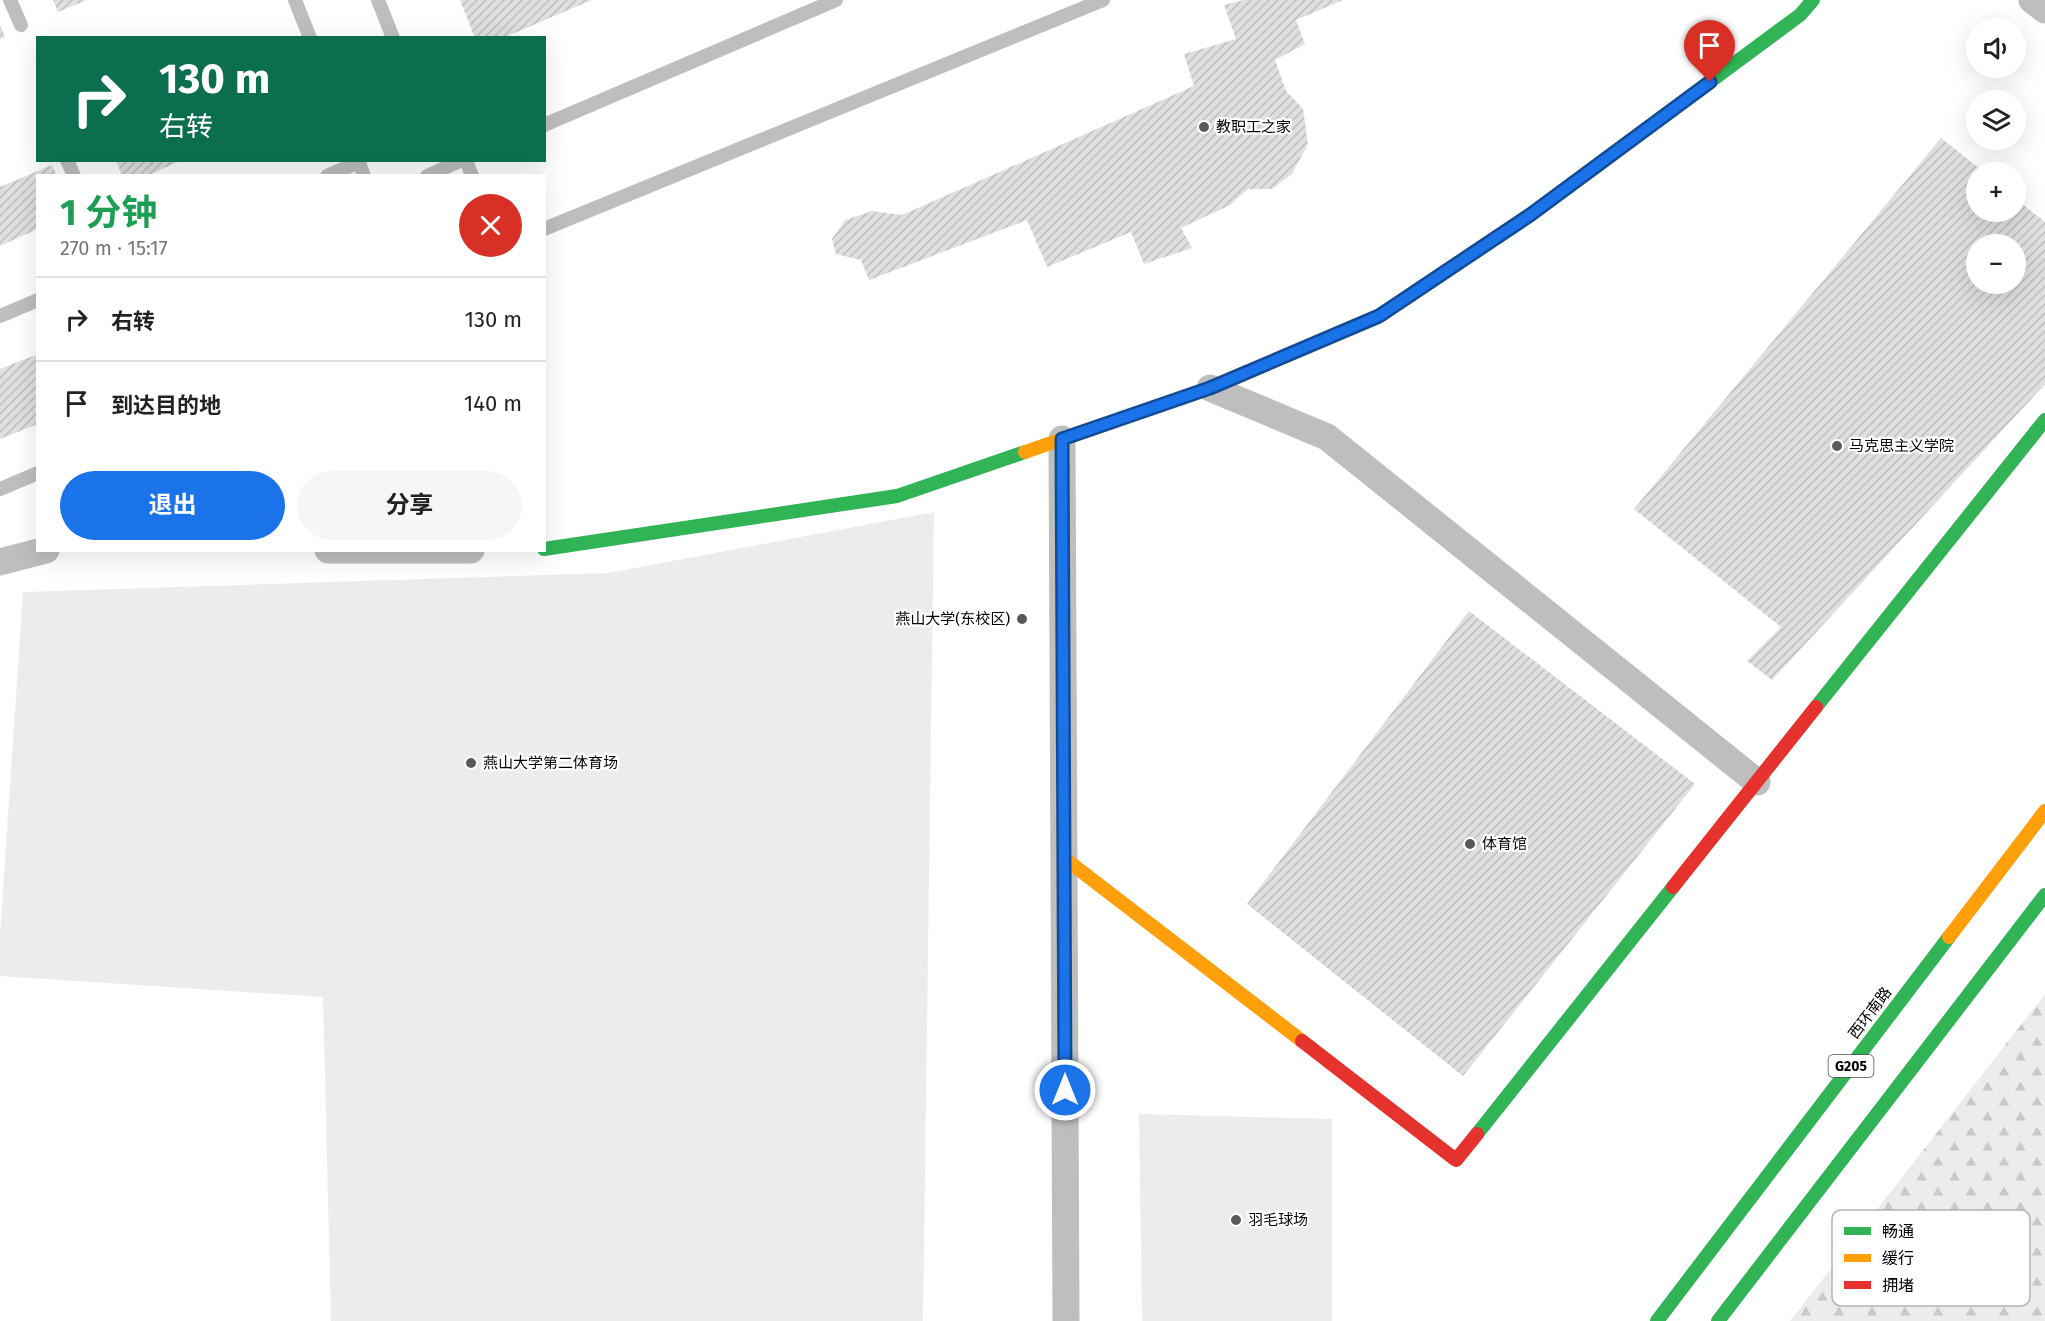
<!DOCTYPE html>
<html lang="zh">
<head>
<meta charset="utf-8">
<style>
	body { margin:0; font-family:"Fira Sans","Noto Sans SC",sans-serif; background:#f6f6f6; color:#222; height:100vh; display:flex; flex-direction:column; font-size:22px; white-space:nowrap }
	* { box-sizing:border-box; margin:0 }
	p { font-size:20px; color:#767676 }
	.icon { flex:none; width:33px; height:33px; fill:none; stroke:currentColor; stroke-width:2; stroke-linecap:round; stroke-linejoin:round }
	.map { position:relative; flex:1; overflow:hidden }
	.side { position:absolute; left:36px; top:174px; width:510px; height:378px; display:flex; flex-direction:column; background:#fff; border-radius:0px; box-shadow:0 6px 24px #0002 }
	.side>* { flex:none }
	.top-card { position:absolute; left:36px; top:36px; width:510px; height:126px; border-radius:0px; box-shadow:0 6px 24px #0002; background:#0b6e4f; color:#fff; overflow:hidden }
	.fabs { position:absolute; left:1966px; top:18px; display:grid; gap:12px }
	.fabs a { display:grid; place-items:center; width:60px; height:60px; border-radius:50%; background:#fff; box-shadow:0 6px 24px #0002; font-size:30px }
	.pin { position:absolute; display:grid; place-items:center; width:51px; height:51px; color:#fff; margin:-62px -26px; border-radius:50% 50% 50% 0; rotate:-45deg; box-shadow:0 0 6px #0007 }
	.pin .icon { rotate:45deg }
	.me { position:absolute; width:66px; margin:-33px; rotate:0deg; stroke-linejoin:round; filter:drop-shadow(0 0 4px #0008) }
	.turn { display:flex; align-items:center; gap:21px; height:126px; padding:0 24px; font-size:27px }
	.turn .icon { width:78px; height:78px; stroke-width:2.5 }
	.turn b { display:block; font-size:42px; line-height:51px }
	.round { display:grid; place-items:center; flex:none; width:63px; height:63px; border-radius:32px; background:#f6f6f6 }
	.summary { display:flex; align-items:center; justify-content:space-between; height:102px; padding:0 24px }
	h1 { font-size:36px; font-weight:700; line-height:45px; color:#1e9e55 }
	.cta { display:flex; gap:12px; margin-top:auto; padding:12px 24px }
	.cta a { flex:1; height:69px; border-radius:36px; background:#1a73e8; color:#fff; font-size:24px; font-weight:700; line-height:69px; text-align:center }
	.cta a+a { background:#f6f6f6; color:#222 }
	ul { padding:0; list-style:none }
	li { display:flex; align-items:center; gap:18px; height:84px; padding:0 24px; border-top:2px solid #e0e0e0 }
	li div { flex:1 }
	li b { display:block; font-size:22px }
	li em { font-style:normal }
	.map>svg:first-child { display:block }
	.green { fill:#ececec }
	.forest { fill:url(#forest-firs) }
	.building { fill:url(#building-hatch); fill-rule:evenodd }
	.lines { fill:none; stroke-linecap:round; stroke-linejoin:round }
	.lane { stroke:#bebebe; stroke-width:14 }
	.street { stroke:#bebebe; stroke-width:27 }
	.fast { stroke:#30b455; stroke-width:14 }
	.slow { stroke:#ff9f0a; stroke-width:14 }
	.jam { stroke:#e5322d; stroke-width:14 }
	.route-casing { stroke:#114b97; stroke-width:15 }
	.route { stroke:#1a73e8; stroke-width:10 }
	.poi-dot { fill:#595959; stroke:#fff; stroke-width:2 }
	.labels { text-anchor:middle; stroke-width:4.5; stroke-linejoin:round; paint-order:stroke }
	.shield { fill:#fff; stroke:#4c4c4c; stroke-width:1.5 }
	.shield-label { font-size:14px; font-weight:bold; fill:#000 }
	.poi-label { font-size:15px; fill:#000; stroke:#fff; text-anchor:start }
	.street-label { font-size:15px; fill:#000; stroke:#fff }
	.key { fill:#fff; stroke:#b2b2b2; stroke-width:1.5 }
	.key-label { font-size:16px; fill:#000 }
</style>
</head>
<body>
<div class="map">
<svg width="2045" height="1321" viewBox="0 0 2045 1321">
	<defs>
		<pattern id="forest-firs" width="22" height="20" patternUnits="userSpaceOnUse" patternTransform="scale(1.5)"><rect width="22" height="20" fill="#ececec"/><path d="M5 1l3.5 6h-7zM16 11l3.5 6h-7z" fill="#c9c9c9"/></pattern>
		<pattern id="building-hatch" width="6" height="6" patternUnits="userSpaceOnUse" patternTransform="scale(1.5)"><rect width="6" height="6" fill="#dfdfdf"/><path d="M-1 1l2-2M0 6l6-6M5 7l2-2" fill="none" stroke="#bebebe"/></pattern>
	</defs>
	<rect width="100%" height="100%" fill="#fff"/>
	<path class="green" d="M934 512 923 1321H331L323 997 0 976V935L23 592 608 573Z
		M1139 1114 1332 1119V1321H1142Z"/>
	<path class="forest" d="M2045 994V1321H1790Z"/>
	<path class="building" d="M53 0H87L58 12Z
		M460 0H592L503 38H475Z
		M1244 0H1343L1296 20 1305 44 1275 60 1286 91 1303 109 1308 144 1292 174 1272 189H1248L1230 205 1181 228 1192 248 1144 264 1131 232 1047 267 1027 220 869 280 861 260 836 254 832 239 845 220 872 211 902 215 1194 86 1184 54 1236 39 1224 5Z
		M0 25 5 37 0 39Z
		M1941 138 1984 172H1977V212H2016V199L2045 222V384L1772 680 1747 661 1781 627 1634 509ZM1977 244H2016V284H1977Z
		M116 160H182L147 176H122Z
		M52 165 57 176H38V229L0 246V187Z
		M38 354V424L0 439V369Z
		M1469 611 1695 784 1463 1076 1247 904Z"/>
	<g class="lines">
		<path class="lane" d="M10 0 21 25
			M295 0 310 38
			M378 0 393 38
			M544 125 836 0
			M67 160 74 176
			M358 160 364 176
			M466 160 472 176
			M327 176 359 162
			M427 176 462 160
			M544 229 1103 0
			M0 316 38 300
			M0 489 38 473"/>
		<path class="street" d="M2032 0 2045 10
			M1210 388 1327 437 1757 782
			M1062 439 1066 1321
			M328 550H471
			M0 562 46 550"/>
		<path class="fast" d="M1411 295 1530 215 1800 15 1813 0
			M544 549 897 496 1025 452
			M1816 707 2045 420
			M1477 1134 1673 887
			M1657 1321 1949 937
			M1718 1321 2045 895"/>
		<path class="slow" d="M1025 452 1210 388 1379 316 1411 295
			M1064 858 1302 1041
			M1949 937 2045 811"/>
		<path class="jam" d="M1673 887 1816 707
			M1302 1041 1456 1160 1477 1134"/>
	</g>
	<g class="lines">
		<defs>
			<path id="route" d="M1065 1090 1062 439 1210 388 1379 316 1530 215 1710 82"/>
		</defs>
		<use href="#route" class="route-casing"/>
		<use href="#route" class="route"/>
	</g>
	<g class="poi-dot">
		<circle cx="1204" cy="127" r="6"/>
		<circle cx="1837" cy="446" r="6"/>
		<circle cx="1022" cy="619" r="6"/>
		<circle cx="471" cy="763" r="6"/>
		<circle cx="1470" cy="844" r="6"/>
		<circle cx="1236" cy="1220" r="6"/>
	</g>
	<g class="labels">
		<rect class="shield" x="1828.5" y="1055" width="45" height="22" rx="4.5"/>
		<g class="shield-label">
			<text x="1851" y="1071">G205</text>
		</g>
		<g class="poi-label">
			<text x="1216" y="132">教职工之家</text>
			<text x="1849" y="451">马克思主义学院</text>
			<text x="1010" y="624" text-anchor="end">燕山大学(东校区)</text>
			<text x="483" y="768">燕山大学第二体育场</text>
			<text x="1482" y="849">体育馆</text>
			<text x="1248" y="1225">羽毛球场</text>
		</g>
		<g class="street-label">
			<text transform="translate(1870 1013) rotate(-53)" y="5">西环南路</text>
		</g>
	</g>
	<rect x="1832" y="1210" width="198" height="96" rx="9" class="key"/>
	<rect x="1844" y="1227" width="27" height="8" fill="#30b455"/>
	<rect x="1844" y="1254" width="27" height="8" fill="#ff9f0a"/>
	<rect x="1844" y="1281" width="27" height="8" fill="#e5322d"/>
	<g class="key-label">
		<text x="1882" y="1237">畅通</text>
		<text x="1882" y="1264">缓行</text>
		<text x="1882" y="1291">拥堵</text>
	</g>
</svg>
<div class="fabs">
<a><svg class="icon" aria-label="sound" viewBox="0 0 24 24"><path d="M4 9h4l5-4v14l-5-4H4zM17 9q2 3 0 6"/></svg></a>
<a><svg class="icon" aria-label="layers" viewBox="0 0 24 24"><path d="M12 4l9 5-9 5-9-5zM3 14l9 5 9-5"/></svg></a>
<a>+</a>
<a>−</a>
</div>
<div class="pin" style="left:1710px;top:82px;background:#d93025"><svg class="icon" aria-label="arrive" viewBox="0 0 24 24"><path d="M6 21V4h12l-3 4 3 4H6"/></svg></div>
<svg class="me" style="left:1065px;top:1090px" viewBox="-20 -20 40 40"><circle r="17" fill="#1a73e8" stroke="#fff" stroke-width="3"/><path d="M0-11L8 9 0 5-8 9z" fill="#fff"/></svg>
<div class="top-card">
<div class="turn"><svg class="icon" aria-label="right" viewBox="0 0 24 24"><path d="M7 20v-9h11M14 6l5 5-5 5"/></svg><div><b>130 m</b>右转</div></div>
</div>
<section class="side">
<div class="summary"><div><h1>1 分钟</h1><p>270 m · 15:17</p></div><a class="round" style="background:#d93025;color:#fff"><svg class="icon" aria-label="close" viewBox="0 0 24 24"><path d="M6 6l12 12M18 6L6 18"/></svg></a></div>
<ul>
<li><svg class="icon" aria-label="right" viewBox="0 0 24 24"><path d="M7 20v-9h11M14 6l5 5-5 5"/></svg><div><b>右转</b></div><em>130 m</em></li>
<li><svg class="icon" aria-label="arrive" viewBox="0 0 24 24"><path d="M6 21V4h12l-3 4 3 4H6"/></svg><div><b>到达目的地</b></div><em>140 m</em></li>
</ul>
<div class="cta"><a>退出</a><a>分享</a></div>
</section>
</div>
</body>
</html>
